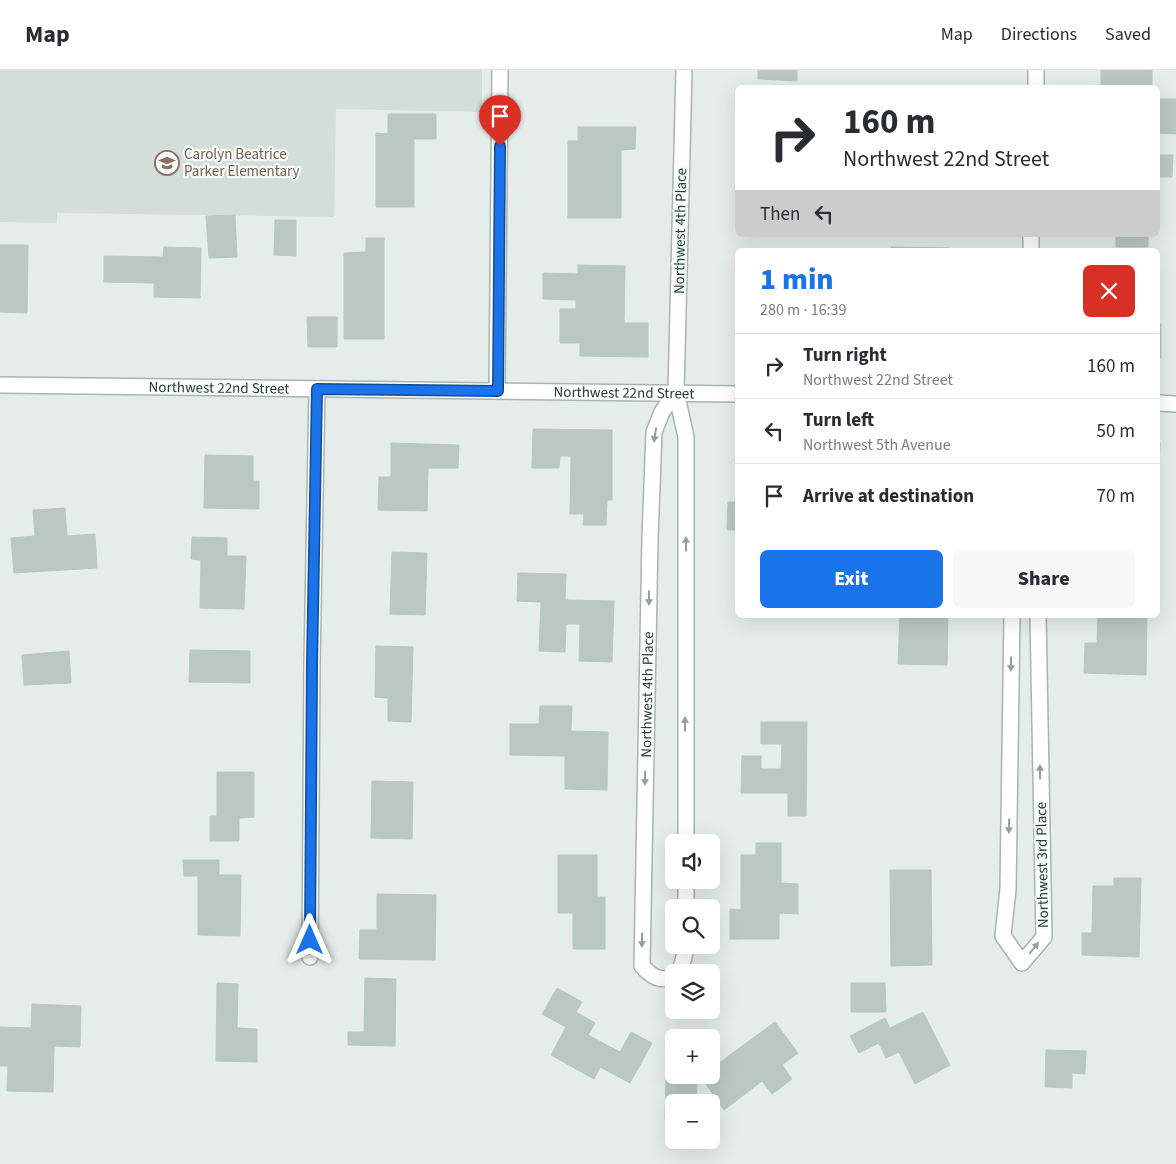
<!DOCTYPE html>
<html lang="en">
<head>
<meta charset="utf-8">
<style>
	body { margin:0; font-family:"Source Sans 3",sans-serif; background:#f7f7f7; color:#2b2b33; height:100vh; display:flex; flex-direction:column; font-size:19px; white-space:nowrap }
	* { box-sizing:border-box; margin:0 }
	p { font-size:16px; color:#7c7c81 }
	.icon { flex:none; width:28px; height:28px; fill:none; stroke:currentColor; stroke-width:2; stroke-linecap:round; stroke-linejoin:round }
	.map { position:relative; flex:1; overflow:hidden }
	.details { position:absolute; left:735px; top:178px; width:425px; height:370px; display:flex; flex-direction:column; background:#fff; border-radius:8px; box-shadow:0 5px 20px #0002 }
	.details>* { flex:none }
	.hud { position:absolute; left:735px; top:15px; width:425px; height:152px; border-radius:8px; box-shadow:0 5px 20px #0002; background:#fff; color:#2b2b33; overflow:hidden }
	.controls { position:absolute; left:665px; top:764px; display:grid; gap:10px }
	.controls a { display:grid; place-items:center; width:55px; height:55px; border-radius:8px; background:#fff; box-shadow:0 5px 20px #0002; font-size:25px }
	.pin { position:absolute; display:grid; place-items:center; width:42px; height:42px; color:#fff; margin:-51px -21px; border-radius:50% 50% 50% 0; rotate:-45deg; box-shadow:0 0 5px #0007 }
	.pin .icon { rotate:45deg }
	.me { position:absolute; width:55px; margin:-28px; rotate:0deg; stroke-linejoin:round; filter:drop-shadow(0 0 4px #0008) }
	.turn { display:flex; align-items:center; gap:18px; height:105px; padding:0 25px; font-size:22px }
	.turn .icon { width:65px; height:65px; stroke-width:2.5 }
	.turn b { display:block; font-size:35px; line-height:42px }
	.then { display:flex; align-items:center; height:48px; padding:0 25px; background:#0003; gap:10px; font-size:19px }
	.round { display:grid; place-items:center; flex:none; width:52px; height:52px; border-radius:8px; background:#f7f7f7 }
	.summary { display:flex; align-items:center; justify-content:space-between; height:85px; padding:0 25px }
	h1 { font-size:30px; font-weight:800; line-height:38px; color:#1a73e8 }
	.action { display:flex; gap:10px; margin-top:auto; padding:10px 25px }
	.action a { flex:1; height:58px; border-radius:8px; background:#1a73e8; color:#fff; font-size:20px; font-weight:800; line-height:58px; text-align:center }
	.action a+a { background:#f7f7f7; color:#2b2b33 }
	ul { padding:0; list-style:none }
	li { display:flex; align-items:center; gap:15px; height:65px; padding:0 25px; border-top:1px solid #e1e1e2 }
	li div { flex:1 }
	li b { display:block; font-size:19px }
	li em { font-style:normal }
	header { display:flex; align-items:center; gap:30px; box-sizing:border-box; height:70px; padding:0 25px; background:#fff; border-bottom:1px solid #e1e1e2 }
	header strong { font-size:24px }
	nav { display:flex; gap:28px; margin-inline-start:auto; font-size:18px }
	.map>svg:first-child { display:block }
	.built { fill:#d3ddd9 }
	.building { fill:#bac8c3; stroke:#b7c7c1 }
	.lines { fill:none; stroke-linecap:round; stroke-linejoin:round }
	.minor-casing { stroke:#a7b5b1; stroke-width:18 }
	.minor { stroke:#fff; stroke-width:15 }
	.oneway { fill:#929f9c }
	.route-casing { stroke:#114b97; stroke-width:12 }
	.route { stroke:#1a73e8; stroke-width:9 }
	.labels { text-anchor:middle; stroke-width:4.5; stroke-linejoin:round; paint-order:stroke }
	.education-label { font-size:15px; fill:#785e54; stroke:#f5faf8; text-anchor:start }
	.street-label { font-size:15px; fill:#243f39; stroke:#f5faf8 }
</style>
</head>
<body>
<header>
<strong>Map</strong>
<nav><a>Map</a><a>Directions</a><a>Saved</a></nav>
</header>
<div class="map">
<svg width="1176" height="1094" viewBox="0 0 1176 1094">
	<rect width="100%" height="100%" fill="#e5edea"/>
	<path class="built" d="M0 0H482V42L336 39 334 147 57 143V153L0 152Z"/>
	<path class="building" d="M758 0H797V11L758 9Z
		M1101 0H1152V18H1101Z
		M1158 29H1176V64L1158 63Z
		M388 44H436V69H414V137H376V63L388 64Z
		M578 57H636L635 79 621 80V148H568V71H578Z
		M1158 85H1173L1172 107H1158Z
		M235 145 237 187 209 188 206 146Z
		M275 150H296V186L274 185Z
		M1116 165H1148V177H1116Z
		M366 168H384V269H344V183L366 182Z
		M0 175H28L27 243 0 242Z
		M164 177 201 178 200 228 154 227V213L104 212V186L163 187Z
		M891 177 949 178 948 180H891Z
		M578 195 625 196 624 253H648V287L580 286V273H560V239H576V230L543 229V203L578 204Z
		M307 247H337V277H308Z
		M1158 254H1161V288H1158Z
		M533 359 612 360V430H607L606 455H583L584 444H570L571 386H560L559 398H532Z
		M1158 372H1160L1159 403H1158Z
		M391 373 459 375 458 398H428L427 441 378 440 379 407H391Z
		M205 385 253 386V411H259V439L204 438Z
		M728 432H738V460H727Z
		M65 438 67 466 95 464 97 498 14 503 11 468 35 466 33 440Z
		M192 467 227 468V486H246L244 539 200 538 201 490 191 489Z
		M392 482 427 483 425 545 390 544Z
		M518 503 566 504 565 530 614 531 612 592 579 591 580 554H566L565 582 539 581 541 532 517 531Z
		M900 545H948L947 595 898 594Z
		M1098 545H1147L1146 605 1084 603 1085 573H1097Z
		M376 576 413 577 411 652 388 651V628L375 627Z
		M190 580 250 581V613L189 612Z
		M69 581 71 613 24 615 22 585Z
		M540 636H572L571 661 608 662 607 720 565 719V686L510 685V654H539Z
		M761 652H807L806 746H788V723H741L742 686H761V699H781L782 674H761Z
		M217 702H254V747L239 748V771H210V746H217Z
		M372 711 413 712 412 769 371 768Z
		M756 773H781V813L798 814V844L779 843V869H730V839L741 840V785H756Z
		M558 785H597V827H605V879H573V843H558Z
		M183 790H219V805H241L240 866 198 865V806H184Z
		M890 800H931L932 895 891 896Z
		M1114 808H1141L1139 887 1082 885V863H1092L1093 816H1114Z
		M377 824 436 825 435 890 359 889 360 860H377Z
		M365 908 396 909 395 976 348 975V962H364Z
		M217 913 238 914 237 958 257 959V992L216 991Z
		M851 913H885L886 942H851Z
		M557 918 582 932 576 942 595 953 588 965 620 982 631 962 652 973 630 1013 600 997 594 1009 551 985 566 957 542 944Z
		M32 934 81 936 80 977 54 976 53 1022 7 1021 8 996H0V957L31 958Z
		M923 942 950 995 915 1014 899 982 886 988 879 973 859 983 850 966 885 948 890 958Z
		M775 952 798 983 782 995 792 1009 772 1024 762 1011 724 1040 701 1007 704 1005H711V999Z
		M1046 980 1086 981 1085 1004 1072 1003V1018L1045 1017Z
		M666 1010H697L696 1032H674V1048H665Z"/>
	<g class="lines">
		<defs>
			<g id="minor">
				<path d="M684 0 676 322 686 367V772"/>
				<path d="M1036 18V0"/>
				<path d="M1031 180V165"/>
				<path id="s1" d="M0 315 738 324"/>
				<path d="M497 321 500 0"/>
				<path d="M1158 333 1176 334"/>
				<path d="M1012 545 1008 819 1003 866 1022 893 1044 867 1038 545"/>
				<path d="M686 810V838"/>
				<path d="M310 887 312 594 317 319"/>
				<path d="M680 902 687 875"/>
				<path id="s2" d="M674 907C659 912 651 906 642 896L650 468 654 362 662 342 676 322"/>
			</g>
		</defs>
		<use href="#minor" class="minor-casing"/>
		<use href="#minor" class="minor"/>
	</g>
	<defs><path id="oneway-solid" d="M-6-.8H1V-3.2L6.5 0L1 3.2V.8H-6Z" transform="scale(1.25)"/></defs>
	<g class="oneway">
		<use href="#oneway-solid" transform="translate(655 365) rotate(99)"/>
		<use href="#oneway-solid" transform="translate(686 474) rotate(-90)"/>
		<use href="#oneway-solid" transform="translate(649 528) rotate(91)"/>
		<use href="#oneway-solid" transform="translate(1011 594) rotate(91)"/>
		<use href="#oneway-solid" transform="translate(685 654) rotate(-90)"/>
		<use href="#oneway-solid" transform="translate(1040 702) rotate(-91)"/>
		<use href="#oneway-solid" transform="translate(645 708) rotate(91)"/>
		<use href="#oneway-solid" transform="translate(1009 756) rotate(91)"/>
		<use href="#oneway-solid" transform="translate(642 870) rotate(91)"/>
		<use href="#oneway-solid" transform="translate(1034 878) rotate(-51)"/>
	</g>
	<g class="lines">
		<defs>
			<path id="route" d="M310 870 312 594 317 319 498 321 500 76"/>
		</defs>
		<use href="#route" class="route-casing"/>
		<use href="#route" class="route"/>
	</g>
	<defs>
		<symbol id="school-ring" viewBox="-11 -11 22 22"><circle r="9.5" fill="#f5faf8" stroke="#8d6e63" stroke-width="1.5"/><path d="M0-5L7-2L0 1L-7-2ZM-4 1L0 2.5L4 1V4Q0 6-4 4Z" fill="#8d6e63"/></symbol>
	</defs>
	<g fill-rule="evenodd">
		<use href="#school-ring" x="153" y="79" width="28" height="28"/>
	</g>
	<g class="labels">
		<g class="education-label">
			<text x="184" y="89">Carolyn Beatrice<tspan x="184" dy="17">Parker Elementary</tspan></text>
		</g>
		<g class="street-label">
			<text transform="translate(680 161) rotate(-89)" y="5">Northwest 4th Place</text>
			<text dy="5" stroke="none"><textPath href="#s1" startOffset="219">Northwest 22nd Street</textPath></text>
			<text dy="5" stroke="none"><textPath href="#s1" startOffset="624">Northwest 22nd Street</textPath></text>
			<text dy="5" stroke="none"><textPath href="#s2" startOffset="308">Northwest 4th Place</textPath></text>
			<text transform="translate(1042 795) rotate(-91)" y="5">Northwest 3rd Place</text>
		</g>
	</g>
</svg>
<div class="controls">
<a><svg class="icon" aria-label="sound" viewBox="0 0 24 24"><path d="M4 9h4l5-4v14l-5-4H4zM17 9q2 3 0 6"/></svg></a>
<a><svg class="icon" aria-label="search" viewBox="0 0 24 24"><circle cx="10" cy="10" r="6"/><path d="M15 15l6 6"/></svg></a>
<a><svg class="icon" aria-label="layers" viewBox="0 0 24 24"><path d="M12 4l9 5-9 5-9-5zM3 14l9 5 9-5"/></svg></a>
<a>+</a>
<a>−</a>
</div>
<div class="pin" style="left:500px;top:76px;background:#d93025"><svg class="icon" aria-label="arrive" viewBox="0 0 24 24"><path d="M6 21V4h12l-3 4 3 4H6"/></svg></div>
<svg class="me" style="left:310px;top:870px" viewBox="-20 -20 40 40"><path d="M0-17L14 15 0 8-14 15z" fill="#1a73e8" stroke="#fff" stroke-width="4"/></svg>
<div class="hud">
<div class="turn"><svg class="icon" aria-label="right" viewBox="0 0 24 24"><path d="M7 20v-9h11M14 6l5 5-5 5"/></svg><div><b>160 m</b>Northwest 22nd Street</div></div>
<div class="then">Then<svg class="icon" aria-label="left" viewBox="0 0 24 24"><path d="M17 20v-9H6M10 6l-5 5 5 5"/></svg></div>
</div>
<section class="details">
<div class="summary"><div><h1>1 min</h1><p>280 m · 16:39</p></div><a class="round" style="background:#d93025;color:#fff"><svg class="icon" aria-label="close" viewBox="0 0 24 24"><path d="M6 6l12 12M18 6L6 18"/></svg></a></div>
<ul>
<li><svg class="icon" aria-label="right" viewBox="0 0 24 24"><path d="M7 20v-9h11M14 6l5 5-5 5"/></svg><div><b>Turn right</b><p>Northwest 22nd Street</p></div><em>160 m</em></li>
<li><svg class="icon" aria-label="left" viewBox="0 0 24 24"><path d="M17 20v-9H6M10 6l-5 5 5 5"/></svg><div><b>Turn left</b><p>Northwest 5th Avenue</p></div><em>50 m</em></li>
<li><svg class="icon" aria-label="arrive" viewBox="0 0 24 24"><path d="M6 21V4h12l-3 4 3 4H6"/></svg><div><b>Arrive at destination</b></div><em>70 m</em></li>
</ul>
<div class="action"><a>Exit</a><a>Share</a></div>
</section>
</div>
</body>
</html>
